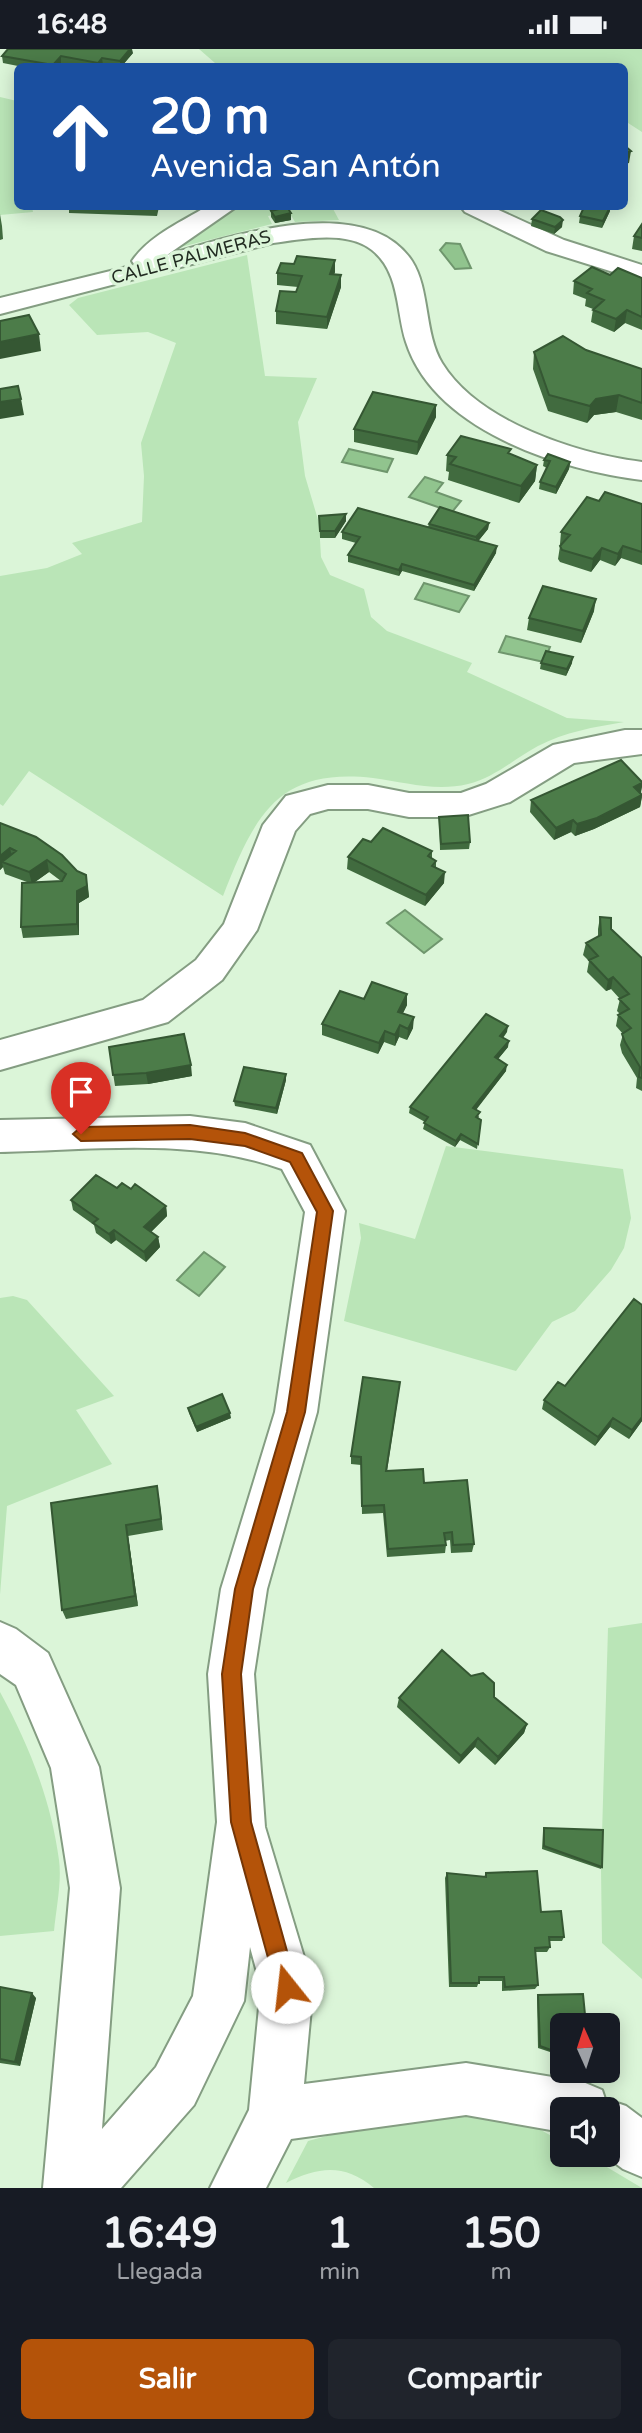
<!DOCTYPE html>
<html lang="es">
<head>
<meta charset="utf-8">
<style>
	body { margin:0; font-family:"Varela Round",sans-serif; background:#20242c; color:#f1f3f6; height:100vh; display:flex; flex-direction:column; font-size:26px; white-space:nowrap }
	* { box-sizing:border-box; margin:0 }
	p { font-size:23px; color:#9ea1a6 }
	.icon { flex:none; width:38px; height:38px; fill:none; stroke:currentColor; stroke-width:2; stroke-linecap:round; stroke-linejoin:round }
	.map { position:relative; height:2139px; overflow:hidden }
	.details { display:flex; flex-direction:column; background:#171b24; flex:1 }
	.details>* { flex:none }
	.guide { position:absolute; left:14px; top:14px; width:614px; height:147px; border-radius:10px; box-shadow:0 4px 18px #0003; background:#1a4fa0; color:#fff; overflow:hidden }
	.needle { width:46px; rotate:357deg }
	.controls { position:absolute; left:550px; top:1964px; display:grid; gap:14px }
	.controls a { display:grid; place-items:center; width:70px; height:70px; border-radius:10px; background:#171b24; box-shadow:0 4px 18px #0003; font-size:35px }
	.pin { position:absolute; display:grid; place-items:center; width:60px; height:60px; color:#fff; margin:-72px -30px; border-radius:50% 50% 50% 0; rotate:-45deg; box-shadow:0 0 7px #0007 }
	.pin .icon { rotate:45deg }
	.me { position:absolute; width:77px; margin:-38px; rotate:344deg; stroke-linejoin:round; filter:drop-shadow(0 0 5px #0008) }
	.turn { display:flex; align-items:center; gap:24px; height:147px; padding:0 21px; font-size:32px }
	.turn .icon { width:91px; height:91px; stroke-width:2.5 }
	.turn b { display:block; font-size:49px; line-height:60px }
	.eta { display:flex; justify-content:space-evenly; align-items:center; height:119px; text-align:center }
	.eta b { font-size:42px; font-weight:700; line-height:49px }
	.primary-button { display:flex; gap:14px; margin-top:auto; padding:14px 21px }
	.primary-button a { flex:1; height:80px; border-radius:10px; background:#b45309; color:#fff; font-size:28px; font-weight:700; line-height:80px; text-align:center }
	.primary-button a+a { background:#20242c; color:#f1f3f6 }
	.status { display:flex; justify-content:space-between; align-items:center; height:49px; padding:0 35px; background:#171b24; direction:ltr }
	.status svg { height:19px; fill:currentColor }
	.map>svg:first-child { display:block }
	.green { fill:#bae5b7 }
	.water { fill:#91c48e; stroke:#6f966d; stroke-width:2 }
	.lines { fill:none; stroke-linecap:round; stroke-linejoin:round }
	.minor-casing { stroke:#849d82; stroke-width:4 }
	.minor { fill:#fff; fill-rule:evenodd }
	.wall { fill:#416b3f; fill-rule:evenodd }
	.shaded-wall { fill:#355733 }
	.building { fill:#4c7c49; stroke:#355733; stroke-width:2 }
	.route { fill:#b45309; stroke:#753606; stroke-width:2 }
	.labels { text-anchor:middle; stroke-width:7; stroke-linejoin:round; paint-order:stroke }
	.far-street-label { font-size:18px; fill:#212b21; stroke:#dbf5d8 }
</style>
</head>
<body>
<div class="status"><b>16:48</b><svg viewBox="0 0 49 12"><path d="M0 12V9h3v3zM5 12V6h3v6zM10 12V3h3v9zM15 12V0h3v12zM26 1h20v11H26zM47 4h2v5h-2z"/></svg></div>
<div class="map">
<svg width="642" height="2139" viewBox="0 0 642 2139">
	<rect width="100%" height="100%" fill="#dbf5d8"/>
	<path class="green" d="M199 0H642V83L625 72V18H213L215 14Z
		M0 48 17 52 18 158H32L33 163 0 166Z
		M239 158H332L339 171 295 173 289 163 268 167 272 175 169 201Z
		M247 206 265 327 317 329 298 373 305 427 319 474 321 508 330 526 364 540 371 568 387 582 472 614 467 623 567 669 624 673C594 678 565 683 538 697 514 710 494 729 468 735 435 743 405 733 373 729 276 718 254 769 223 847L29 722 3 757 0 755V527L47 519 82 505 72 494 142 473 144 427 141 394 176 294 148 283 97 286 69 256 78 249Z
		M446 1097 623 1120 631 1169 624 1199 611 1221 575 1262 552 1273 516 1322 344 1272 361 1189 359 1174 415 1190Z
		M13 1247 27 1251 114 1347 76 1361 112 1415 7 1457 0 1546V1249Z
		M642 1574V1930L602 1894 601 1820 608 1579Z
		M0 1643C29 1696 51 1751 59 1811 62 1833 56 1860 54 1882L0 1887Z
		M461 2060 527 2073 562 2093V2105H585L642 2139H374C344 2114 318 2118 286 2134L308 2092 390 2070Z"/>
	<path class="water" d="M446 194 460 195 471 219 455 220 440 201Z
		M349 400 393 410 387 423 342 413Z
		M425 428 443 434 436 443 461 452 452 463 409 448Z
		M424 534 469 547 459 563 415 550Z
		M506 587 550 598 544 613 499 603Z
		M405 861 442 890 424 904 387 874Z
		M204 1203 225 1218 199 1247 177 1231Z"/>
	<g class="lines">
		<defs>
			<path id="minor" d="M206 158H236L167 206C231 187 366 142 412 212 430 240 424 284 442 314 478 373 577 405 642 413V431C559 421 434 381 406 293 396 262 400 223 372 201 347 181 303 190 273 194L0 265V249L135 216 132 212C149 187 181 173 206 158Z
				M461 158H492L564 191 642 216V232L546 202 465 163Z
				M625 681H642V705L574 714 510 753 462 768H409L368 760H328L310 765 295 782 257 881 222 931 168 973 0 1021V991L143 951 196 911 224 875 263 776 286 747 328 736H368L409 744H461L486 735 553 696Z
				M190 1067 245 1074 310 1096 345 1162 317 1363 267 1540 254 1625 265 1778 313 1938 304 2035 466 2014 583 2033 602 2041 605 2050 626 2057 642 2069V2128L623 2120 603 2105H607V2060H562V2083L466 2066 291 2090 266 2139H210L249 2061 261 1938 250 1898 244 1952 194 2056 121 2139H43L70 1839 51 1719 16 1636 0 1625V1573L16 1580 48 1604 99 1718 120 1839 102 2080 156 2018 193 1947 217 1773 208 1625 221 1540 275 1363 305 1163 282 1120C193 1088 94 1101 0 1103V1071Z"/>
		</defs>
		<use href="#minor" class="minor-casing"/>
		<use href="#minor" class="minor"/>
	</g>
	<path class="wall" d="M133 4 121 18 103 16 101 18H84L61 14 58 18H23L3 14 2 7Z
		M61 158H159L157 167 69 164V160Z
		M271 162 291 171 275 174 271 168Z
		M610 162 602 179 579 174 580 167Z
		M0 165 2 177 3 190 0 191Z
		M532 170 562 178 554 185 531 177Z
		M642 175V202L632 200 634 187Z
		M335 223 334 225 341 238 327 280 276 275V262L296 243 298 238 277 236V224Z
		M610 226 642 229V281L625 274 614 283 591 273 593 260 585 257 586 250 573 245 574 232Z
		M586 301 642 320V371L616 363 594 366 587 374 548 362 533 320 534 303Z
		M436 356V368L417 406 354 393V380Z
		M511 405 537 416 535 432 519 454 448 431 449 423 446 422 447 406Z
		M544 411 570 413 569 420 556 445 539 440 540 433 547 419 543 417Z
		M599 452 642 455V516L621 509 615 517 600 511 591 523 560 513 558 510 560 497 561 496 560 495 561 483Z
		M319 467 346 472 335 489H320Z
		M489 474 488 480 478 492 496 504 474 542 402 522 399 527 348 513V506L356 494 342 490V483L428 478 429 475Z
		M594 562 581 594 527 581 529 569Z
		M541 614H572L566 627 540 620Z
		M642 733 641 745 642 748 640 758 594 780 575 787 571 783 554 791 530 763 531 751Z
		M439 768 470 793 469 800 440 801Z
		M0 774 88 837 89 848 79 854V886L23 889 21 878 27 833 5 825 3 818 0 821ZM49 823 61 832 35 833Z
		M371 793 432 802V809L436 812V818L444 834 425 857 347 820 348 808Z
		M600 868 611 880 642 909V1042L636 1039 637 1029 622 1004 620 996 623 985 616 977 618 966 620 965 617 962 620 950 611 940 606 942 587 923 589 912 583 906 586 894 598 888V880Z
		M407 945V956L403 964 413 979 407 991 399 988 395 997 384 993 378 1005 322 986V975L364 950Z
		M507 983 503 989 508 998 498 1010 506 1022 476 1060 479 1068 478 1069 481 1071 477 1100 460 1091 455 1098 423 1080 425 1073 409 1064 410 1058Z
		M109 998 192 1027 148 1035 115 1037Z
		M286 1025V1031L277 1065 235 1057 234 1052Z
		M117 1139 131 1140 166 1157 167 1167 151 1183 158 1188 160 1198 146 1213 116 1191 111 1195 96 1184 94 1176 73 1161 71 1151Z
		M565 1337 642 1372 629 1390 610 1378 595 1397 542 1360 544 1351Z
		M399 1342 387 1422 424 1434 474 1495 472 1503 451 1504 450 1491 445 1492 446 1496 445 1504 387 1508 383 1464 362 1465 361 1416 351 1415V1407Z
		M188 1359 231 1369 197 1383 189 1364Z
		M159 1448 163 1481 128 1487 138 1557 66 1570 62 1561 51 1454Z
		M494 1648 527 1675 524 1684 495 1716 475 1698 459 1715 397 1658 399 1649Z
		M544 1779 602 1818 601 1820 542 1800 543 1782Z
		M447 1824 484 1828 486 1824 541 1863 564 1888 562 1892H549L550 1898 547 1903H535L538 1936 535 1940 502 1942V1932H479L477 1938H449L445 1829Z
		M0 1938 36 1949 20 2017 0 2014Z
		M538 1946 562 1976V2007L538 1999 537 1948Z"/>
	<path class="shaded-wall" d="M130 0H132L133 4 121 18H120V12Z
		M61 7V14L58 18H53Z
		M102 9 103 16 101 18H99L98 14Z
		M631 102 629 114 625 115V104Z
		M610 158V162L602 179 603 172Z
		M291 164V171L275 174V168Z
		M563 171 562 178 554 185 555 178Z
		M335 211V223L330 237V225Z
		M341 226V238L327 280V268Z
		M627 261 625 274 614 283 616 270Z
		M39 285 41 302 0 310V293Z
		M619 346 616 363 594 366 587 374 590 357 596 350Z
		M21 350 24 366 0 370V353Z
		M436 356V368L417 406 418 393Z
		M570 413 569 420 556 445V438Z
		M537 416 535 432 519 454 521 437Z
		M346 465V472L335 489V482Z
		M489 474 488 480 476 495V488Z
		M497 497 496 504 474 542V536Z
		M623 497 621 509 615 517 618 505Z
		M602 499 600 511 591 523 593 510Z
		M402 515V522L399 527V521Z
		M596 550 594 562 581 594 583 582Z
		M573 608 572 614 566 627 567 620Z
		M642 734V738L640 746 634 738Z
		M642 746 640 758 594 780 575 787 577 775Z
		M573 771 571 783 554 791 556 779Z
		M10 799 13 811 2 813 3 818 0 821V807Z
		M47 811 49 823 32 835 29 823Z
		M445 823 444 834 425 857 426 846Z
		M86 826 89 848 79 854V886L77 875V842Z
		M613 928 611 940 606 942 608 931Z
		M407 945V956L398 974V963Z
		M414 968 413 979 407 991 408 980Z
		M400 976 399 988 395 997V986Z
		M508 977 507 983 499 993 500 987Z
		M385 982 384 993 378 1005 379 994Z
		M509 992 508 998 494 1015 495 1008Z
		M191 1016 192 1027 148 1035 146 1024Z
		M507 1016 506 1022 473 1065V1059Z
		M286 1025V1031L277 1065 276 1059Z
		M461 1085 460 1091 455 1098 456 1092Z
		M166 1157 167 1167 146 1188 144 1178Z
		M114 1181 116 1191 111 1195 109 1185Z
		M158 1188 160 1198 146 1213 144 1203Z
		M230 1364 231 1369 197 1383 196 1378Z
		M642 1368V1372L629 1390 632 1381Z
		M613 1369 610 1378 595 1397 598 1388Z
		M126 1476 128 1487 138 1557 135 1547Z
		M527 1675 524 1684 495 1716 498 1708Z
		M478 1689 475 1698 459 1715 461 1707Z
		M32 1944 36 1949 20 2017 15 2013Z"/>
	<path class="building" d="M8 0H130L120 12 102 9 98 14 61 7 53 16 2 7Z
		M625 97 631 102 625 104Z
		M287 158 291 164 275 168 271 162Z
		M584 158H610L603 172 580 167Z
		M541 161 560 168 563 171 555 178 532 170Z
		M642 175V189L634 187Z
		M297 207 335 211 330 225 341 226 327 268 276 262 280 242 296 243 302 227 277 224 281 214 294 215Z
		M592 218 610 226 618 219 642 229V268L627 261 616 270 593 261 604 251 587 244 592 240 574 232Z
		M29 266 39 285 0 293V272Z
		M563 287 586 301 642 320V354L619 346 596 350 590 357 549 346 534 303Z
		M18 337 21 350 0 353V340Z
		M373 343 436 356 418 393 354 380Z
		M461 387 511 400 508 404 537 416 521 437 450 415 456 408 447 406Z
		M548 405 570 413 556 438 540 433 550 412 544 411Z
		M605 443 642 455V503L623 497 618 505 602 499 593 510 562 501 560 497 570 486 561 483 587 448 599 452Z
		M440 458 489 474 476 488 429 475Z
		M358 459 497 497 474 536 402 515 399 521 348 506 360 488 342 483Z
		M346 465 335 482H320L319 467Z
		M543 537 596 550 583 582 529 569Z
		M546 602 573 608 567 620 541 614Z
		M621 711 642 733V734L634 738 642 746 597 769 577 775 573 771 556 779 531 751Z
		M468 766 470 793 441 795 439 768Z
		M0 774 36 788 62 806 77 822 86 826 87 837 77 842V875L21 878 22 834 62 832 66 825 47 811 29 823 2 813 16 802 10 799 0 807Z
		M383 779 432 802 428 807 436 812 432 817 445 823 426 846 348 808 363 790 371 793Z
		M600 868 611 869V880L642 909V1029L639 1028 640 1018 625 993 622 985 631 979 618 966 629 960 619 950 629 945 613 928 608 931 589 911 598 907 586 894 601 886Z
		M372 933 407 945 398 963 414 968 408 980 400 976 395 986 385 982 379 994 322 975 340 942 364 950Z
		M486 965 508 977 500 987 509 992 495 1008 507 1016 473 1059 480 1063 476 1068 481 1071 478 1095 461 1085 456 1092 424 1074 428 1068 410 1058Z
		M184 985 191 1016 146 1024 113 1026 109 998Z
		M244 1018 286 1025 276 1059 234 1052Z
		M96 1126 117 1139 122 1134 131 1140 135 1135 166 1157 144 1178 158 1188 144 1203 114 1181 109 1185 93 1174 98 1170 71 1151Z
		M634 1250 642 1256V1368L632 1381 613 1369 598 1388 544 1351 558 1333 565 1337Z
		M363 1328 400 1333 386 1422 423 1420 424 1434 467 1431 474 1495 453 1496 452 1483 444 1484 446 1496 388 1500 384 1456 362 1457 361 1408 351 1407Z
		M222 1345 230 1364 196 1378 188 1359Z
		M157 1437 161 1470 126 1476 135 1547 62 1561 51 1454Z
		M442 1601 471 1627 483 1624 494 1634V1648L527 1675 498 1708 478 1689 461 1707 399 1649Z
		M544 1779 603 1781 602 1818 544 1797Z
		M537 1822 541 1863 561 1862 564 1888H549L550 1898 535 1899 538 1936 505 1938 504 1928H479V1934H451L447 1824 486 1828V1824Z
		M0 1938 32 1944 15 2013 0 2010Z
		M583 1945 586 1976H562V2005L540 1997 538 1946Z"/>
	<path class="route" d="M190 1076 245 1084 302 1104 333 1162 305 1363 253 1540 241 1625 251 1773 297 1938 294 1945 287 1949 279 1945 276 1938 231 1773 222 1625 235 1540 287 1363 317 1163 290 1113 245 1097 190 1090 81 1092 73 1085 81 1078Z"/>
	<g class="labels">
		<g class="far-street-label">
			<text transform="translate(191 208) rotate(-15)" y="6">CALLE PALMERAS</text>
		</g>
	</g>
</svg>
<div class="controls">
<a><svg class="needle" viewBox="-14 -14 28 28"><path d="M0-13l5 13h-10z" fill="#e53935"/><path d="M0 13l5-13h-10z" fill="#9ea1a6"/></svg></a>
<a><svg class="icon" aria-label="sound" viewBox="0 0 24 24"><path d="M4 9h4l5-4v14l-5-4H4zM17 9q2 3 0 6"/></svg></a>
</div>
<div class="pin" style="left:81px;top:1085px;background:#d93025"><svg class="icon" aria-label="arrive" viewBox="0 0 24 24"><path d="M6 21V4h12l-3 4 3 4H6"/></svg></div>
<svg class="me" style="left:287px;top:1938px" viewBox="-20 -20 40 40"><circle r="19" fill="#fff"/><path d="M0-13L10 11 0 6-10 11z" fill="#b45309"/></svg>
<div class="guide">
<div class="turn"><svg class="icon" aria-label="ahead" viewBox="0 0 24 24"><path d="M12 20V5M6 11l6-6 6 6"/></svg><div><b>20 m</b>Avenida San Antón</div></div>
</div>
</div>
<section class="details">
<div class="eta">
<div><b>16:49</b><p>Llegada</p></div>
<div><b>1</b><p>min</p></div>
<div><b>150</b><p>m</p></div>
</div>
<div class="primary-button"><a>Salir</a><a>Compartir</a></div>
</section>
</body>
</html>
